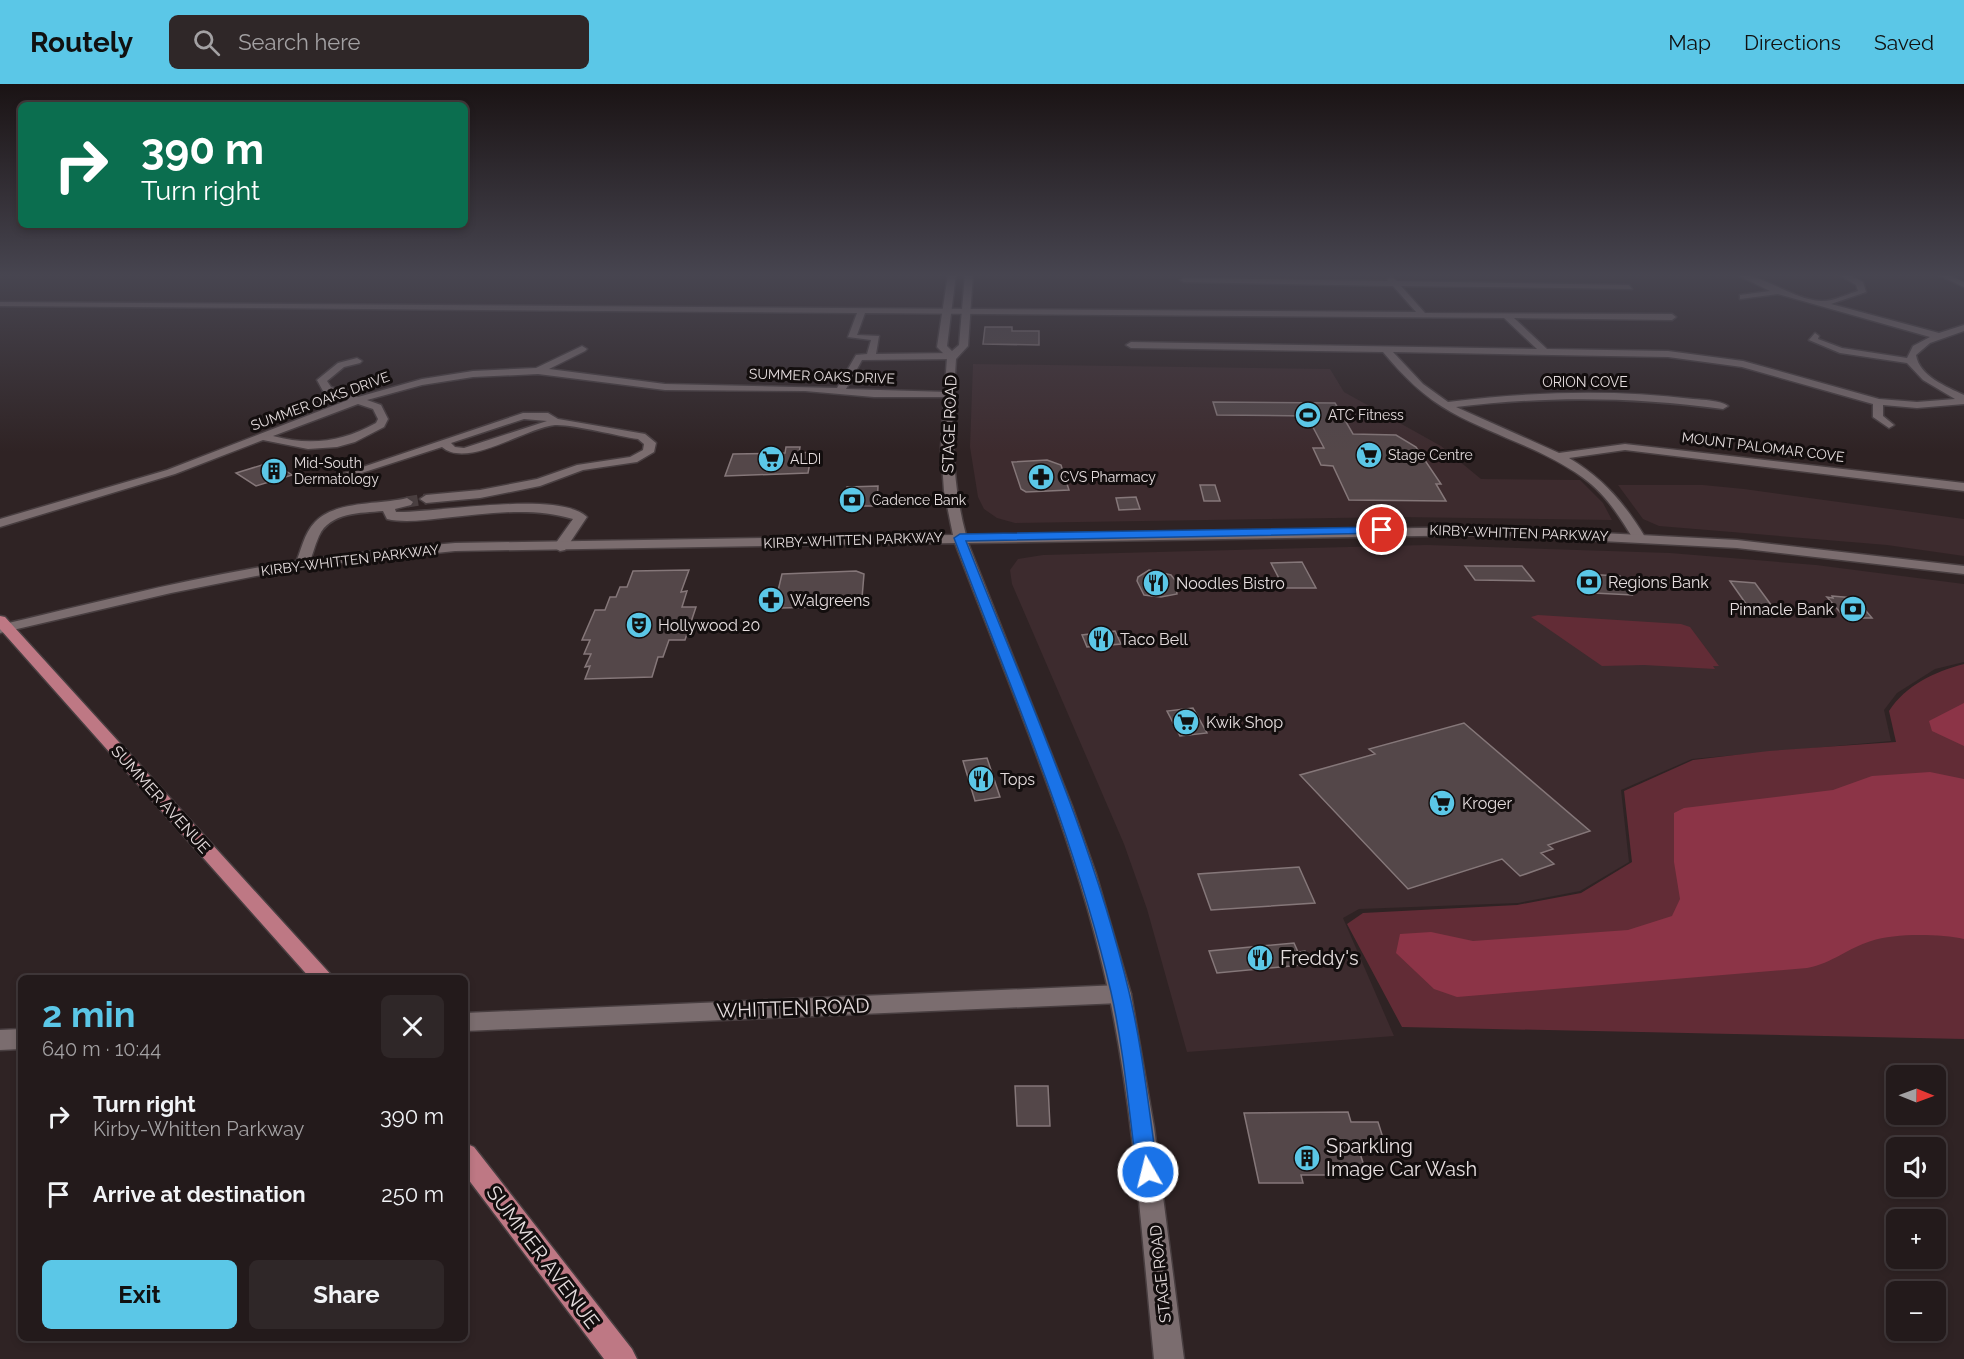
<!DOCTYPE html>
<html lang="en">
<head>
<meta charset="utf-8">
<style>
	body { margin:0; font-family:Raleway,sans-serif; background:#2f2728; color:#f1f3f6; height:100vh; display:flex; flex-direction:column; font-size:22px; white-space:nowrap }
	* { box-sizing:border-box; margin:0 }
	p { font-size:20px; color:#a3a1a3 }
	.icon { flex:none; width:33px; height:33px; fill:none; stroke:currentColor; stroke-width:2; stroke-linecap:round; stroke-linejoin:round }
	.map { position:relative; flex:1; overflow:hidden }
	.drawer { position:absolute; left:18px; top:891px; width:450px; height:366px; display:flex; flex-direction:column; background:#231a1b; border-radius:9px; box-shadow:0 3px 9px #0003,0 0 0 2px #40383a }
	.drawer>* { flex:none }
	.guide { position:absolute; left:18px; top:18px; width:450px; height:126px; border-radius:9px; box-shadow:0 3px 9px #0003,0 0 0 2px #40383a; background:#0b6e4f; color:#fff; overflow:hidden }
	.needle { width:39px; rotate:91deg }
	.buttons { position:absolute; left:1886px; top:981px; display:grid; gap:12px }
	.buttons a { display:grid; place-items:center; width:60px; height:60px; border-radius:9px; background:#231a1b; box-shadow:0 3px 9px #0003,0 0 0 2px #40383a; font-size:30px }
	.pin { position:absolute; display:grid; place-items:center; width:51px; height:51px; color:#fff; margin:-26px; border:3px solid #fff; border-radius:50%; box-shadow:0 2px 6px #0007 }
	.me { position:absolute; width:66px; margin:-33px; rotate:352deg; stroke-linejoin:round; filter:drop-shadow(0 0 4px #0008) }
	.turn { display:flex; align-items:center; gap:21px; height:126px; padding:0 24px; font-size:27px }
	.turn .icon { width:78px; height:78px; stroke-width:2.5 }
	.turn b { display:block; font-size:42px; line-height:51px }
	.round { display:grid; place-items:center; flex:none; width:63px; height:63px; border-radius:9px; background:#2f2728 }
	.overview { display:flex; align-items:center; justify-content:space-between; height:102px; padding:0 24px }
	h1 { font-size:36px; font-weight:700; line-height:45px; color:#5bc7e7 }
	.primary-button { display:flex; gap:12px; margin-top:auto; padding:12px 24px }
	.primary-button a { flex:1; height:69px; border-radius:9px; background:#5bc7e7; color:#111; font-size:24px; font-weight:700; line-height:69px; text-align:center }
	.primary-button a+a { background:#2f2728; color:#f1f3f6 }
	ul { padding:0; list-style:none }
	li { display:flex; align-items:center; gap:18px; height:78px; padding:0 24px }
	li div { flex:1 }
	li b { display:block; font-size:22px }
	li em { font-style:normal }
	header { display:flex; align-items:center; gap:36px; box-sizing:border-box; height:84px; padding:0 30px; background:#5bc7e7; color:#111 }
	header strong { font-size:28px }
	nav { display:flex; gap:33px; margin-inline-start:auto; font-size:21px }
	.search { width:420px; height:54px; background:#2f2728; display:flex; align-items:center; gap:15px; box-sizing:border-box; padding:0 21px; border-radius:9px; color:#a3a1a3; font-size:22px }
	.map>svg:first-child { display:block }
	.built { fill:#3d2b2e }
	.green { fill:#622c36 }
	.water { fill:#8c3447 }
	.building { fill:#544749; stroke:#857779; stroke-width:1.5 }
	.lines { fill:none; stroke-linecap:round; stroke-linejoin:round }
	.minor-tunnel { stroke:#4a3f40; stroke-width:11; stroke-dasharray:11 6; stroke-linecap:butt }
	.minor-casing { stroke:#483e40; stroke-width:3 }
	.secondary-casing { stroke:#483e40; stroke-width:3 }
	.primary-casing { stroke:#483e40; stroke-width:3 }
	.minor { fill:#7b6d6f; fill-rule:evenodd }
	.secondary { fill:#7b6d6f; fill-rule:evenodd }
	.primary { fill:#be7884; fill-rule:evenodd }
	.route { fill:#1a73e8; stroke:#114b97; stroke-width:1.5 }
	.labels { text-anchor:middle; stroke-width:6; stroke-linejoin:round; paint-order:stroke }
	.far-street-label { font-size:14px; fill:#e5ddde; stroke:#130e0e }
	.far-poi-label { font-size:14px; fill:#e5ddde; stroke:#130e0e; text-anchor:start }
	.street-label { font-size:16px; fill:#e5ddde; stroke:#130e0e }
	.poi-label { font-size:16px; fill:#e5ddde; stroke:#130e0e; text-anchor:start }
	.near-poi-label { font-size:20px; fill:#e5ddde; stroke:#130e0e; text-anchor:start }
	.near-street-label { font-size:20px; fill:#e5ddde; stroke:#130e0e }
</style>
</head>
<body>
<header>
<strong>Routely</strong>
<div class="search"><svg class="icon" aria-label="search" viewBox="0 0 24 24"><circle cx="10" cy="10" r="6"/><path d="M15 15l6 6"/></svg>Search here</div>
<nav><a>Map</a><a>Directions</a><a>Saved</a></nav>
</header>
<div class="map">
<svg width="1964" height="1275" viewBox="0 0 1964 1275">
	<rect width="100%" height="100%" fill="#2f2324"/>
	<path class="built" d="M973 280 1330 285 1344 308 1441 362 1481 395 1580 396 1603 419 1612 436 1398 433 1015 439 997 434 984 425 978 413 970 363Z
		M1618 401H1703L1744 405 1964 435V472L1887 461 1659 442 1643 435Z
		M1427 461 1670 469 1816 481 1964 500V578L1935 585 1897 609 1884 626 1891 657 1692 675 1621 706 1629 778 1580 807 1518 819 1359 825 1343 834 1394 952 1187 968 1147 825 1124 760 1012 500 1010 486 1018 475 1043 471Z"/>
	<path class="green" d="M1538 531 1681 540 1690 543 1719 582H1713L1715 585 1644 581 1602 582 1531 533Z
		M1964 580V955L1402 943 1347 840 1363 829 1517 821 1581 809 1632 778 1624 707 1693 676 1769 667 1896 658 1889 627C1906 601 1934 588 1964 580Z"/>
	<path class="water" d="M1964 619V662L1932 647 1929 637Z
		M1930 688 1964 695V855C1940 850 1895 849 1871 857 1848 864 1833 879 1807 884L1457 913 1434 905 1396 869 1400 850 1431 848 1473 857 1628 846 1672 832 1680 815 1674 778V729L1684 724 1833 706 1872 692Z"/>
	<path class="building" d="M985 243H1012V247H1039V261L983 260Z
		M1213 318 1335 319 1353 350 1396 351 1416 363 1441 400H1436L1446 417 1349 416 1333 382 1321 381 1313 364H1324L1307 332 1217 331Z
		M786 363H800L799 369 812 368 808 389 725 392 733 370 785 369Z
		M1047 376 1061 381 1069 406 1026 408 1021 405 1012 378Z
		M262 381 268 384 277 381 292 391 256 402 236 389Z
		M1200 401H1215L1220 417H1204Z
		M878 402 877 422H846L847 403Z
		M1136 413 1140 425 1119 426 1116 414Z
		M1302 478 1316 504H1284L1271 479Z
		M1465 482H1522L1534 497 1475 496Z
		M689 486 681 508 687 507 682 523H696L685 556H669L663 573H658L652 593 585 595 590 582 585 583 591 570H584L590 556H582L595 526H605L610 513H616L620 503H627L633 487Z
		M1149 486 1171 491 1175 496 1177 510 1161 513 1144 511 1137 497 1138 493Z
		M856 487 864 490 862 514H858L857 522 781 524 762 511H777L782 490Z
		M1582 490 1620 492 1632 511 1594 509Z
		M1730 497 1755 499 1777 529 1751 527Z
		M1832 512 1855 514 1872 534H1845L1827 513 1833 514Z
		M1115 547 1121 560 1087 563 1082 551Z
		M1193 624 1207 649 1180 652 1167 627Z
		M1464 639 1590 747 1548 761 1553 765 1541 769 1554 780 1520 792 1502 775 1408 805 1300 691 1375 670 1369 665Z
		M987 674 1000 713 975 717 963 677Z
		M1299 783 1315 819 1211 826 1198 790Z
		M1294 859 1298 868 1305 867 1311 880 1217 889 1209 867Z
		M1015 1002H1048L1050 1042H1017Z
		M1348 1028 1351 1038H1378L1384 1057H1356L1367 1091H1301L1303 1099H1259L1244 1029Z"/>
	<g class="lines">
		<path class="minor-tunnel" d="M407 418 426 415"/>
		<defs>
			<path id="minor" d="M1735 190C1764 190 1791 215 1821 217 1832 218 1847 210 1858 207L1856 201 1838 190H1848L1863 198 1866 208 1831 220 1939 249 1964 241V247L1930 259 1916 271C1919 292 1947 303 1964 311V320L1917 324 1883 321V332L1894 341 1889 344 1873 333V320L1742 283 1668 273 1393 268 1423 300 1448 318C1529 308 1611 305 1693 315 1703 316 1720 316 1728 322L1723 325C1634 313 1546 312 1456 323L1559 369 1625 360 1964 399V407L1625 366 1569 374C1603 394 1625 420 1645 453L1639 457 1634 456C1619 432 1606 410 1582 393 1542 364 1494 352 1451 328 1424 313 1403 292 1383 268L1131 264 1126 261 1131 258 1537 265 1504 234 865 229 857 251 879 252 876 270 952 269 957 272 952 275 862 276 846 305 948 308 952 309V313H874L805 307 665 306 538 290 473 293 422 301 367 316 381 321 388 335 384 343 355 358 337 363 308 365 263 356 175 390 0 443V435L167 386 348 316 323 307 317 296 338 279 357 274 362 277 360 279 344 283 327 297 331 303 358 313 422 295 473 287 536 284 582 262 587 265 585 267 549 285 665 300 837 304 856 271 867 270 871 256 848 253 857 229 0 222V218L1416 228 1393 202 1184 198 1180 196 1184 194 1388 197 1387 195 1391 193 1397 197 1629 201 1632 205 1401 202 1425 229 1672 230 1676 233 1672 236 1514 234 1547 265 1668 267 1743 277 1879 315 1917 318 1955 315 1923 296 1907 279 1840 269 1809 256 1815 249 1819 252 1818 255 1842 264 1907 274 1913 262 1930 253 1778 210 1740 215V211L1770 207ZM358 320 373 325 378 335 376 339C342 358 310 362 273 352Z
				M1936 190H1946L1964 198V203Z
				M523 329H548L558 335 645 350 656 359 654 368 637 378 583 386 540 402 480 414 426 419 420 415 426 411 480 406 537 395 577 381 630 373 643 366 644 360 638 355C618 352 572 340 555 341 525 344 467 385 442 363L346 394 336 392ZM524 335 547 337 464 364 455 363 451 359Z
				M407 414 413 418 411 421 395 425 396 428C436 429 559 406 587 433L565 466 560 467 553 463 573 435C530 422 487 430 443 434 425 436 404 439 387 435L383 427C361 429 330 428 319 452 314 463 312 474 307 484L302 485 295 481C301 467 304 449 315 438 336 416 380 421 407 414Z
				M1120 901 1128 904 1131 910 1128 916 1120 919 465 947V929Z
				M21 945V965L0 966V946Z"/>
			<path id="secondary" d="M948 190H956L947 262 952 267 959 261 965 190H973L968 262 956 275C952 335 950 392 966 451L1486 443 1737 456 1964 482V490L1737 464 1486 451 968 459 1072 722 1096 790 1131 910 1154 1043 1184 1275H1154C1142 1154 1134 1030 1109 910 1076 755 1011 607 955 459L455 467 341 479 256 492 171 509 0 549V541C85 521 169 499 255 484 321 472 388 465 455 459L953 451 944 407 941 364 947 273 937 263Z"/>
			<path id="primary" d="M0 532 5 533 334 894H310L0 545Z
				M465 1059 474 1063 632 1265 637 1275H604L465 1091Z"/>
		</defs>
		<use href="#minor" class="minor-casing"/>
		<use href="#secondary" class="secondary-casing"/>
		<use href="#primary" class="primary-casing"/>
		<use href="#minor" class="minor"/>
		<use href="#secondary" class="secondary"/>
		<use href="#primary" class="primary"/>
	</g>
	<linearGradient id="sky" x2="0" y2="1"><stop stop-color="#1a1314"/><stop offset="0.52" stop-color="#474550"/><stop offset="1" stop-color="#474550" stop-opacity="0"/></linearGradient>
	<rect width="1964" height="368" fill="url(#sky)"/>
	<path class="route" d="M1382 443 1386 444V449L966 457C1024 605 1092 753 1129 908 1143 967 1149 1028 1158 1088L1155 1095 1148 1097 1140 1095 1137 1088C1129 1028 1124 966 1111 908 1075 752 1010 603 954 454L960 450Z"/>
	<defs>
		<symbol id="stadium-disc" viewBox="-11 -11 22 22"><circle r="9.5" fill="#5bc7e7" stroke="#130e0e"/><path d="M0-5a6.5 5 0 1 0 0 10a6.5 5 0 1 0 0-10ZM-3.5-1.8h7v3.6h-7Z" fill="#111"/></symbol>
		<symbol id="supermarket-disc" viewBox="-11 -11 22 22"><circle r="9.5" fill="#5bc7e7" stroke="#130e0e"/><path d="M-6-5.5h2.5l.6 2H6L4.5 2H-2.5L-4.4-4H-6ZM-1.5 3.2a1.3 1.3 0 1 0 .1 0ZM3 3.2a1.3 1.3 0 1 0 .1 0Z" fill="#111"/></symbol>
		<symbol id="building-disc" viewBox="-11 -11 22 22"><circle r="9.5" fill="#5bc7e7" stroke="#130e0e"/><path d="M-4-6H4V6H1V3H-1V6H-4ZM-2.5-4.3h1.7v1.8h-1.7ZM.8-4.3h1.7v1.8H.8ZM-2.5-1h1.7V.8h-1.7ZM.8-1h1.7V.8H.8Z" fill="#111"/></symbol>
		<symbol id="pharmacy-disc" viewBox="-11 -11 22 22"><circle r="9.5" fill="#5bc7e7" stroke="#130e0e"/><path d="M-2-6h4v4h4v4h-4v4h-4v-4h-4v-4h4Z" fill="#111"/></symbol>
		<symbol id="bank-disc" viewBox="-11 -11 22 22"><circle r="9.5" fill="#5bc7e7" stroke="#130e0e"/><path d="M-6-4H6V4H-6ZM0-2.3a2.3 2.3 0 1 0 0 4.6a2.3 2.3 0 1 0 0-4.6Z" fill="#111"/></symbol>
		<symbol id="restaurant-disc" viewBox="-11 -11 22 22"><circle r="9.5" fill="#5bc7e7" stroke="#130e0e"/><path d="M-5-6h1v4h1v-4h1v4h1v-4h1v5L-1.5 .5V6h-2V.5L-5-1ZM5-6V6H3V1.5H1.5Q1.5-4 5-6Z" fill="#111"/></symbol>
		<symbol id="theatre-disc" viewBox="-11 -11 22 22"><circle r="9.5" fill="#5bc7e7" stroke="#130e0e"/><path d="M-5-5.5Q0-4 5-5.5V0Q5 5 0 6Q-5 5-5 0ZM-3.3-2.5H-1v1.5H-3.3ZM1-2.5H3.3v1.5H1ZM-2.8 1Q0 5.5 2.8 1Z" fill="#111"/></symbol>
	</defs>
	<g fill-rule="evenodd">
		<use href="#stadium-disc" x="1293" y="316" width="30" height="30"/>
		<use href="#supermarket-disc" x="1354" y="356" width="30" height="30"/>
		<use href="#supermarket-disc" x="756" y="360" width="30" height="30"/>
		<use href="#building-disc" x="259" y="372" width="30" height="30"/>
		<use href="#pharmacy-disc" x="1026" y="378" width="30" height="30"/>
		<use href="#bank-disc" x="837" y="401" width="30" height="30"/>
		<use href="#bank-disc" x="1574" y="483" width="30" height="30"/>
		<use href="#restaurant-disc" x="1141" y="484" width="30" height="30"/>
		<use href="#pharmacy-disc" x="756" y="501" width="30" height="30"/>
		<use href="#bank-disc" x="1838" y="510" width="30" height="30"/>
		<use href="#theatre-disc" x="624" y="526" width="30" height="30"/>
		<use href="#restaurant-disc" x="1086" y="540" width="30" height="30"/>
		<use href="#supermarket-disc" x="1171" y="623" width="30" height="30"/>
		<use href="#restaurant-disc" x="966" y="680" width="30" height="30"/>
		<use href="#supermarket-disc" x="1427" y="704" width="30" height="30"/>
		<use href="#restaurant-disc" x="1245" y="859" width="30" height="30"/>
		<use href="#building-disc" x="1292" y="1059" width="30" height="30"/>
	</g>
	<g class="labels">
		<g class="far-street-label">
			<text transform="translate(822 292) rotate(2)" y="5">SUMMER OAKS DRIVE</text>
			<text x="1585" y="303">ORION COVE</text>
			<text transform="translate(320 317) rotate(-20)" y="5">SUMMER OAKS DRIVE</text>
			<text transform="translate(1763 363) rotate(7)" y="5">MOUNT PALOMAR COVE</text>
			<text transform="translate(1519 449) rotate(2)" y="5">KIRBY-WHITTEN PARKWAY</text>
			<text transform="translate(853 456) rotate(-2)" y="5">KIRBY-WHITTEN PARKWAY</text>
			<text transform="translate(350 476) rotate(-7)" y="5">KIRBY-WHITTEN PARKWAY</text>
		</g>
		<g class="far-poi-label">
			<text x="1328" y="336">ATC Fitness</text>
			<text x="1388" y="376">Stage Centre</text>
			<text x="790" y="380">ALDI</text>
			<text x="294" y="384">Mid-South<tspan x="294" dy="16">Dermatology</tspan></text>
			<text x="1060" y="398">CVS Pharmacy</text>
			<text x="872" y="421">Cadence Bank</text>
		</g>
		<g class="street-label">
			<text transform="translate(949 340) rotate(-88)" y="6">STAGE ROAD</text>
			<text transform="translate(161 715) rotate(48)" y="6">SUMMER AVENUE</text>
			<text transform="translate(1160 1190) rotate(-96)" y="6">STAGE ROAD</text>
		</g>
		<g class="poi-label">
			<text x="1608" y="504">Regions Bank</text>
			<text x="1176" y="505">Noodles Bistro</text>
			<text x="790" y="522">Walgreens</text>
			<text x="1834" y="531" text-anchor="end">Pinnacle Bank</text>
			<text x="658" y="547">Hollywood 20</text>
			<text x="1120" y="561">Taco Bell</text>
			<text x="1206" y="644">Kwik Shop</text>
			<text x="1000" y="701">Tops</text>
			<text x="1462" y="725">Kroger</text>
		</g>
		<g class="near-poi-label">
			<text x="1280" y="881">Freddy's</text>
			<text x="1326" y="1069">Sparkling<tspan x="1326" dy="23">Image Car Wash</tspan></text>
		</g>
		<g class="near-street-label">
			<text transform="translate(793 924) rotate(-2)" y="7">WHITTEN ROAD</text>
			<text transform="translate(543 1173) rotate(53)" y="7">SUMMER AVENUE</text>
		</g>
	</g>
</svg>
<div class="buttons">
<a><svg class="needle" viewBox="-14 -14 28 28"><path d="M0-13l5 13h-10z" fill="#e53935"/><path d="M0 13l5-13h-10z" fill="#a3a1a3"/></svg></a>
<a><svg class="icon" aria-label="sound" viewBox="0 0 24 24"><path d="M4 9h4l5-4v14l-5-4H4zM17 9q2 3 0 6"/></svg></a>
<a>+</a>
<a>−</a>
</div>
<div class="pin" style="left:1382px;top:446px;background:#d93025"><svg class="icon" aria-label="arrive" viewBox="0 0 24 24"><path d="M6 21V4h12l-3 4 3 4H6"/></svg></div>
<svg class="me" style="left:1148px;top:1088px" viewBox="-20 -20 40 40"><circle r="17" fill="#1a73e8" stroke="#fff" stroke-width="3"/><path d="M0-11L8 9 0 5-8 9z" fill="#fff"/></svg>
<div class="guide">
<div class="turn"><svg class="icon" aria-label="right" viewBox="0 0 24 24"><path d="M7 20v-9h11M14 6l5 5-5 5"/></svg><div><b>390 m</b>Turn right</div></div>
</div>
<section class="drawer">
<div class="overview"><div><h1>2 min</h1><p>640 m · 10:44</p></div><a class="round"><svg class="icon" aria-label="close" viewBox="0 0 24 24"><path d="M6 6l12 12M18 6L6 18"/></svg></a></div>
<ul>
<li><svg class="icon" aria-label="right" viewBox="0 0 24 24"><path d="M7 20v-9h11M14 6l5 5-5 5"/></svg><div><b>Turn right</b><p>Kirby-Whitten Parkway</p></div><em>390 m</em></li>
<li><svg class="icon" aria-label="arrive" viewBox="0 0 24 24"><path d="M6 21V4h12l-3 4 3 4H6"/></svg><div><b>Arrive at destination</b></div><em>250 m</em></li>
</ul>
<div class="primary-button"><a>Exit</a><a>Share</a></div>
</section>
</div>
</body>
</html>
